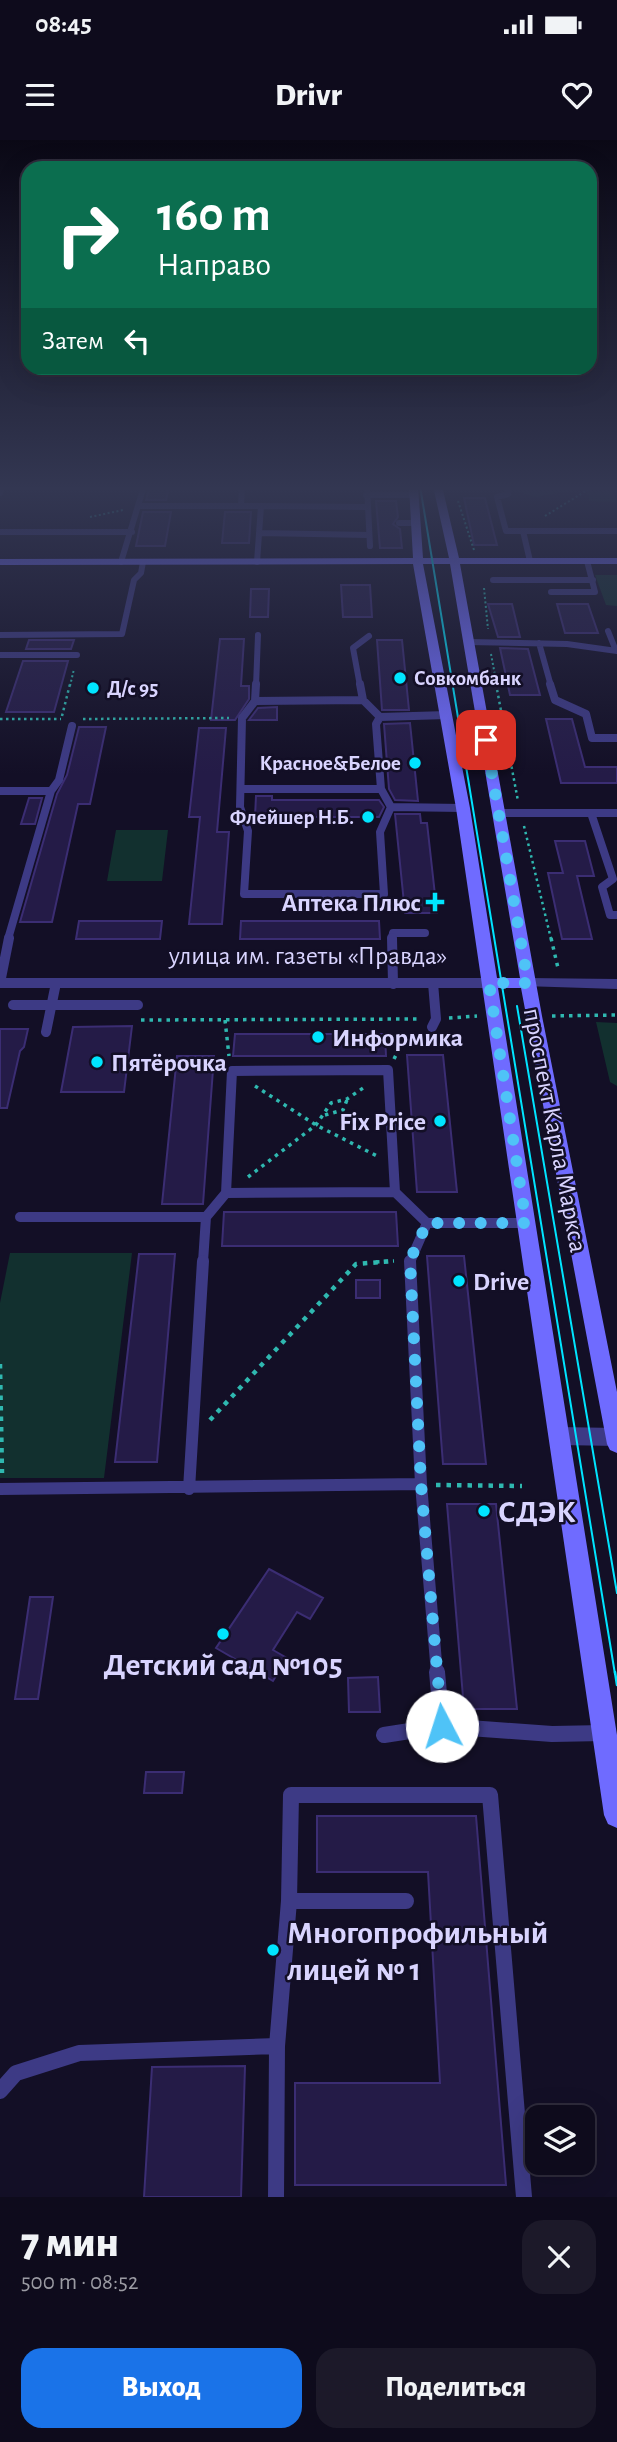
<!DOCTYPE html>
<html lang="ru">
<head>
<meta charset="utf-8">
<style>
	body { margin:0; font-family:"Alegreya Sans",sans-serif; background:#1c1929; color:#f1f3f6; height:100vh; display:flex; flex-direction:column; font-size:26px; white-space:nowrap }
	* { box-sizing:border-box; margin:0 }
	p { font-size:23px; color:#9b9ba3 }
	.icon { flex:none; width:38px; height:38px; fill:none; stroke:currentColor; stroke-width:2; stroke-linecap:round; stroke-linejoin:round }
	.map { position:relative; height:2057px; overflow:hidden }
	.sheet { display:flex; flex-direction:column; background:#0e0b1c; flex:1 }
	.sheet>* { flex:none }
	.guide { position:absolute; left:21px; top:21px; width:576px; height:214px; border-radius:21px; box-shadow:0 7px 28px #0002,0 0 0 2px #2e2b3b; background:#0b6e4f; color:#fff; overflow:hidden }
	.tools { position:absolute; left:525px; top:1965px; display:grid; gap:14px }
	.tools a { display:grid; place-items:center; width:70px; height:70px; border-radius:14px; background:#0e0b1c; box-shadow:0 7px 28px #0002,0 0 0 2px #2e2b3b; font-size:35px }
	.pin { position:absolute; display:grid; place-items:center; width:60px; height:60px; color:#fff; margin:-30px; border-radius:14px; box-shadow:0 4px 10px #0006 }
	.me { position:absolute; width:77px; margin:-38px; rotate:355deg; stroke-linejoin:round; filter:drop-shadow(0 0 5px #0008) }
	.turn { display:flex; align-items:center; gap:24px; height:147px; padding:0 21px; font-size:32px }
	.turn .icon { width:91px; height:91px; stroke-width:2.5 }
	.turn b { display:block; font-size:49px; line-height:60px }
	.then { display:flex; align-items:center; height:66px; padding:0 21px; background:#0003; gap:14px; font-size:26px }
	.round { display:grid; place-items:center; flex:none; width:74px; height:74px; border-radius:21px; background:#1c1929 }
	.head { display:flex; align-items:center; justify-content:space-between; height:119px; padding:0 21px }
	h1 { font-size:42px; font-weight:800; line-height:52px }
	.primary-button { display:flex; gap:14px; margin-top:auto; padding:14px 21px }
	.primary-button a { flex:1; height:80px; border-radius:21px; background:#1a73e8; color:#fff; font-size:28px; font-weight:800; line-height:80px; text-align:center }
	.primary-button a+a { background:#1c1929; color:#f1f3f6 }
	.status { display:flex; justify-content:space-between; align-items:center; height:49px; padding:0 35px; background:#0e0b1c; direction:ltr }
	.status svg { height:19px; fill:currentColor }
	header { display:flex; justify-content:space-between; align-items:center; height:91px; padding:0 21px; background:#0e0b1c; font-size:32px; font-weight:800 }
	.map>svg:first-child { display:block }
	.green { fill:#12302f }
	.building { fill:#241b47; stroke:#3b2d73; stroke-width:2 }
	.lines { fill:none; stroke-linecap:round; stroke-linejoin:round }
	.path-far3 { stroke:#2fb8b0; stroke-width:2; stroke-dasharray:2 2.5; stroke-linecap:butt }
	.path-far2 { stroke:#2fb8b0; stroke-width:2.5; stroke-dasharray:2.5 3.5; stroke-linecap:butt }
	.path-far1 { stroke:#2fb8b0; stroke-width:3.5; stroke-dasharray:3.5 5; stroke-linecap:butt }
	.path { stroke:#2fb8b0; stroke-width:4.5; stroke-dasharray:4.5 6; stroke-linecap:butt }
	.service-far4 { stroke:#3d3a85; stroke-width:6 }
	.service-far3 { stroke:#3d3a85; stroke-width:8 }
	.service-far2 { stroke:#3d3a85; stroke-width:10 }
	.service-far1 { stroke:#3d3a85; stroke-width:12 }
	.service { stroke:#3d3a85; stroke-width:16 }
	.tertiary { fill:#3d3a85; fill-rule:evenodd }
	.secondary { fill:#6f6bff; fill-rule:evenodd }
	.tram-far1 { stroke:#00e5ff; stroke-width:2 }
	.tram { stroke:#00e5ff; stroke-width:2.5 }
	.route { stroke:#4fc3f7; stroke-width:12; stroke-dasharray:0 21.6 }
	.poi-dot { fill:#00e5ff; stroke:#130f26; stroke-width:2.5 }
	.labels { text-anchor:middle; stroke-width:5; stroke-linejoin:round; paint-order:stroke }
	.far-poi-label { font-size:21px; font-weight:bold; fill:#d9d4ff; stroke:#130f26; text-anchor:start }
	.poi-label { font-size:26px; font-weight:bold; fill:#d9d4ff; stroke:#130f26; text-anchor:start }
	.street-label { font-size:26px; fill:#d9d4ff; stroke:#130f26 }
	.near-poi-label { font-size:32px; font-weight:bold; fill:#d9d4ff; stroke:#130f26; text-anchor:start }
</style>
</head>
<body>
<div class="status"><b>08:45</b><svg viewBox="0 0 49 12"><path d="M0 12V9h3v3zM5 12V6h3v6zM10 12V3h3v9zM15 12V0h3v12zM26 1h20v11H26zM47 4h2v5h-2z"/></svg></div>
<header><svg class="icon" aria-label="menu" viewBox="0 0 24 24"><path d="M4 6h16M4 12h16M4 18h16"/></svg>Drivr<svg class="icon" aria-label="heart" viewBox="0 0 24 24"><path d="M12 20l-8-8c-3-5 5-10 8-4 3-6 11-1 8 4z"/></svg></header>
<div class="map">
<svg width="617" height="2057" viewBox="0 0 617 2057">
	<rect width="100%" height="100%" fill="#130f26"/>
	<path class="green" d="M510 346H610L617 362 589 361V355L580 349 536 357 512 350Z
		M595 435H617V466L606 465Z
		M116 690H168L162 741H107Z
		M596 882 617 883V946L610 942Z
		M10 1113H132L104 1338H0V1163Z"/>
	<path class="building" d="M150 346H169L166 360H146Z
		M464 358H485L497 405H474Z
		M376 361H396L398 377 393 384 400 389 402 408H380Z
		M143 372H171L165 406H136Z
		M225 372H251L249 403H222Z
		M341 445H370L372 477H343Z
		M251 449H269L268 477H250Z
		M488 464H512L520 497H498Z
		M557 464H588L598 493H565Z
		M220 499H244L241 546H249V559L235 580H211Z
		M29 500H74L71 509H26Z
		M377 500H402L409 570H382Z
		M500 508 528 509 540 555H510Z
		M23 521H68L54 572H6Z
		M277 567V580H249L258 568Z
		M546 579H572L585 627H617V643H561Z
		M410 583 418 661 395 660 389 649 384 584Z
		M79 587H106L90 664H78L52 782H20L57 654 67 635Z
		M199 588H226L217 692H229L222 784H189L200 677H189Z
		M256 656H272V660H379L384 667 379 677H255Z
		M29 658H42L35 684H21Z
		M395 674H420L421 683H427L437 773H405Z
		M555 701H585L594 736H577L592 799H562L548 733H563Z
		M79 781H162L160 799H76Z
		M241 781H379L380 799H240Z
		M132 886 124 952H61L73 887Z
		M0 889H28L24 907 20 911 7 968H0Z
		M235 894H385L386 916H233Z
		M407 915H443L457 1052H417Z
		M177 916H214L203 1064H162Z
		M224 1072H396L398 1106H222Z
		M139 1114H175L157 1322H115Z
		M427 1116H464L486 1324H443Z
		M356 1140H380V1158H356Z
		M447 1364H496L517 1569H464Z
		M269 1429 323 1458 310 1479 297 1472 273 1510 287 1518 273 1541 216 1508Z
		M30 1457H53L38 1559H15Z
		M378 1537 380 1572H349L348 1538Z
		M146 1632H184L182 1653H144Z
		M317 1676H476L506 2045H295V1943H440L428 1732H317Z
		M245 1926 241 2057H144L152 1927Z"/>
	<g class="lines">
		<path class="path-far3" d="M458 361 474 410
			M545 376 594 346
			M90 377 123 370
			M484 448 488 489
			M491 514 497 546
			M70 546 74 529"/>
		<path class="path-far2" d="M496 544 518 661
			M62 576 70 544
			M0 579H61
			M83 579 229 578
			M524 686 551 799"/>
		<path class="path-far1" d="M551 798 558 828
			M552 876 617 875
			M449 878 477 876
			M141 880 421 879
			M225 880 229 916
			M394 919 401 905
			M255 946 316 985 379 1017
			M325 975 343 970 347 960
			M248 1037 316 985 331 963 347 959 366 946
			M376 1122 394 1121"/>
		<path class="path" d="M0 1224 2 1333
			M210 1280 356 1124 394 1121
			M436 1345 522 1346"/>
		<path class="service-far4" d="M367 346 370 406
			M506 346 508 354 497 357 506 391H617
			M0 353 3 346
			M366 355H413
			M139 366H261
			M241 366 242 346
			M399 383H413
			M523 391 530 421
			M0 392H132
			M259 393 369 395
			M121 422 144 346
			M257 422 261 366 367 367
			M493 440H593
			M551 452H595L587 421
			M608 491 616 511
			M0 495 122 494 134 440 141 433 143 422
			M468 502 567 504 617 511
			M539 503 551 546
			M0 515H77
			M256 546 258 495
			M360 546 353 508 369 496"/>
		<path class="service-far3" d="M360 544 363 560
			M550 544 555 560 586 574 592 598H617
			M363 560 380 577 376 584 381 649 391 667 380 692 384 754H244L248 691 240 667 242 578 255 561Z
			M255 561 256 544
			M380 577 447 575
			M241 649H381
			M0 651H51L8 799
			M51 651 59 640 72 586
			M391 667 463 668
			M499 673H617
			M591 673 613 739 602 747 610 775H617
			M392 799 393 793H425"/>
		<path class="service-far2" d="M392 798 393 844
			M0 843 9 798
			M13 865H138
			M432 887 436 879 433 843
			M46 892 56 843
			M388 930 395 1052 226 1053 232 931Z
			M395 1052 427 1083 410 1122
			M20 1077H206
			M427 1083H526
			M203 1122 206 1077 226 1053"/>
		<path class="service-far1" d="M410 1121 421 1344
			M0 1349 421 1344 437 1534
			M189 1349 203 1121"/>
		<path class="service" d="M437 1532 442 1586 552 1594 604 1593
			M384 1595 442 1586
			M289 1761H406
			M0 1951 16 1933 79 1913 277 1906
			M276 2057 277 1906 289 1761 291 1655H490L524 2057"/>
		<path class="tertiary" d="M0 838H489L497 843 489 848H0Z
			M528 838 617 839V849L523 846 520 843 523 840Z
			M559 1287 617 1288V1306L559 1305 552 1302 549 1296 552 1290Z"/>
		<path class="secondary" d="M409 346H418L423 418H449L433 346H442L459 418H617V424H460L542 876 617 1252V1313L610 1310 607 1304 521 848H498L617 1595V1688L608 1684 604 1675 456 668 413 424 0 425V419L413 418ZM423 424H450L520 838H497L470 668Z"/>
		<path class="tram-far1" d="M420 346 615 1534
			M517 866 617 1453"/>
		<path class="tram" d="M615 1532 617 1545"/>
	</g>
	<linearGradient id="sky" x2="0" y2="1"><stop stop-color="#0a0815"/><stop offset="0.55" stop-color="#333752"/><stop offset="1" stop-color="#333752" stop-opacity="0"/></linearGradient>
	<rect width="617" height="634" fill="url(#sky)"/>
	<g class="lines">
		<path class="route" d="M442 1586 421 1344 410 1120 427 1083H526L489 843H528L486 600"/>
	</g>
	<g class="poi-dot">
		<circle cx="400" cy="538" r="7"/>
		<circle cx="93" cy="548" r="7"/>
		<circle cx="415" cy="623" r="7"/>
		<circle cx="368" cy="677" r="7"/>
		<path d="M431.5 751.5h7v7h7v7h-7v7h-7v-7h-7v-7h7z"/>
		<circle cx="318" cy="897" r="7"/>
		<circle cx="97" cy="922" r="7"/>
		<circle cx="440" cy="981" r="7"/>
		<circle cx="459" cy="1141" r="7"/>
		<circle cx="484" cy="1371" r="7"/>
		<circle cx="223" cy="1494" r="7"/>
		<circle cx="273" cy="1810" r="7"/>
	</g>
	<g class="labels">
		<g class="far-poi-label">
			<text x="414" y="545">Совкомбанк</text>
			<text x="107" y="555">Д/с 95</text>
			<text x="401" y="630" text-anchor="end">Красное&amp;Белое</text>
			<text x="354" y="684" text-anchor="end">Флейшер Н.Б.</text>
		</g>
		<g class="poi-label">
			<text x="421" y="771" text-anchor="end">Аптека Плюс</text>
			<text x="332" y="906">Информика</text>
			<text x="111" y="931">Пятёрочка</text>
			<text x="426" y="990" text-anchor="end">Fix Price</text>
			<text x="473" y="1150">Drive</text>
		</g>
		<g class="street-label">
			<text x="308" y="824">улица им. газеты «Правда»</text>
			<text transform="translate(556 990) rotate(79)" y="9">проспект Карла Маркса</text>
		</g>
		<g class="near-poi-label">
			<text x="498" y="1382">СДЭК</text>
			<text x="223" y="1535" text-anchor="middle">Детский сад №105</text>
			<text x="287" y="1803">Многопрофильный<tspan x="287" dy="37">лицей № 1</tspan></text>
		</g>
	</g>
</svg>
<div class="tools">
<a><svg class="icon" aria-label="layers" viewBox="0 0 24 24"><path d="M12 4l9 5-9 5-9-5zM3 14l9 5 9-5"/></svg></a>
</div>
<div class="pin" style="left:486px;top:600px;background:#d93025"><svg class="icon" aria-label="arrive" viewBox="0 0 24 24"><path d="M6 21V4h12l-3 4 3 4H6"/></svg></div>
<svg class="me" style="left:442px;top:1586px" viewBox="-20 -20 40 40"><circle r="19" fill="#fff"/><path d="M0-13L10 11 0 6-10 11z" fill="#4fc3f7"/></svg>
<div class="guide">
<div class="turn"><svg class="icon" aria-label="right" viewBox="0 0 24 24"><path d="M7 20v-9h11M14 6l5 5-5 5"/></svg><div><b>160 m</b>Направо</div></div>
<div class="then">Затем<svg class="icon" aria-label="left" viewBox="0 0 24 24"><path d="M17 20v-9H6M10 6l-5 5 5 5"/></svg></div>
</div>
</div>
<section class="sheet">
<div class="head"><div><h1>7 мин</h1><p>500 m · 08:52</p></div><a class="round"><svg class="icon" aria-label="close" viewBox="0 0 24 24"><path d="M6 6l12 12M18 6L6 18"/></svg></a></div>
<div class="primary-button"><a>Выход</a><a>Поделиться</a></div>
</section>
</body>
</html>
